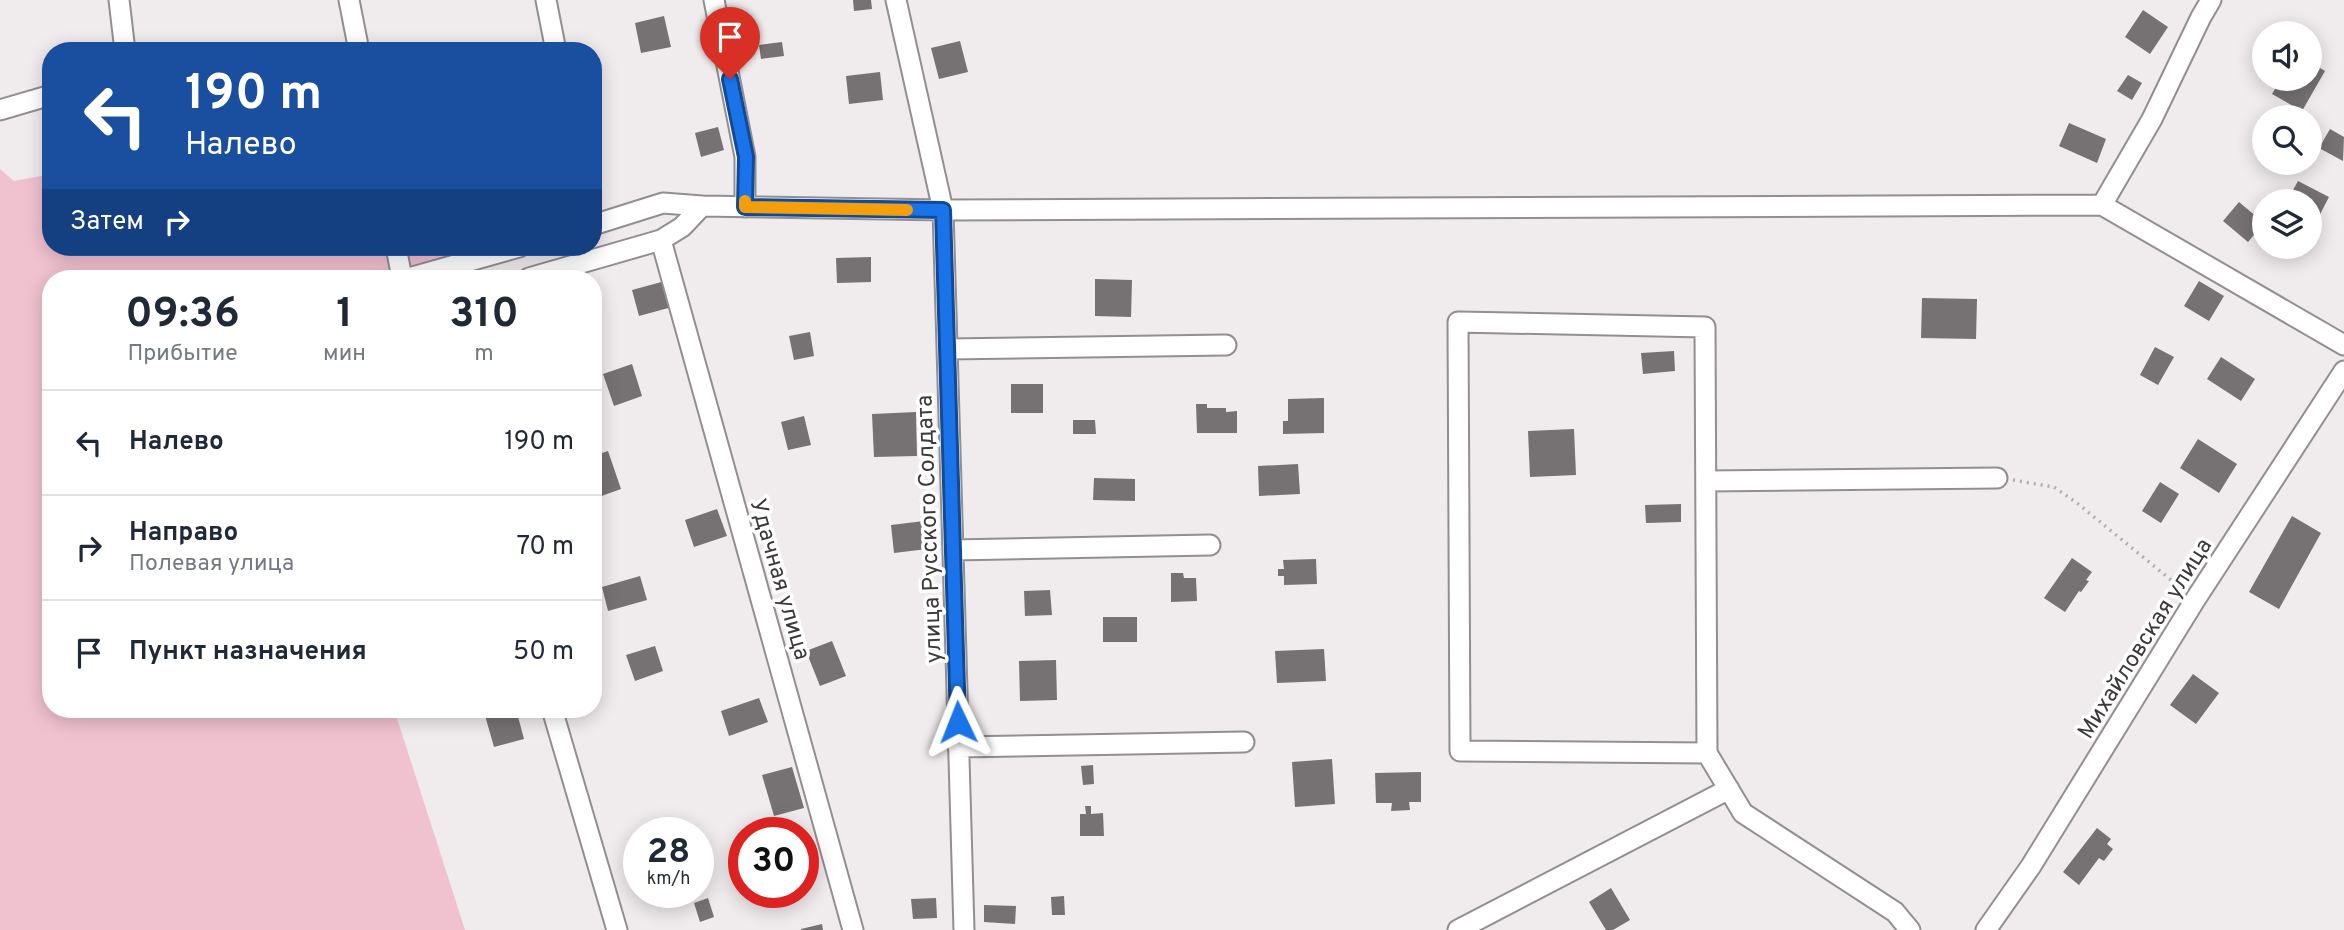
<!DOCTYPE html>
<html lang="ru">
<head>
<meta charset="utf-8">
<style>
	body { margin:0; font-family:Overpass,sans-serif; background:#f2f2f3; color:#1f2937; height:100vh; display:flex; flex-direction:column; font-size:26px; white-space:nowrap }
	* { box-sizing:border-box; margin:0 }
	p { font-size:23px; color:#747a83 }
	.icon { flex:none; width:38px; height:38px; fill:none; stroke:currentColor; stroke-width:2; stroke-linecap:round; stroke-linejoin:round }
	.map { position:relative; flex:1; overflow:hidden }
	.details { position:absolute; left:42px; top:270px; width:560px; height:448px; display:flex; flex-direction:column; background:#fff; border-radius:28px; box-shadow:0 4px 18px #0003 }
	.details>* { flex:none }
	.guide { position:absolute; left:42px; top:42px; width:560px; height:214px; border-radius:28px; box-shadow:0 4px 18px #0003; background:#1a4fa0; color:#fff; overflow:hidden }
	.controls { position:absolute; left:2252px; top:21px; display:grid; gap:14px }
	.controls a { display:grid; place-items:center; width:70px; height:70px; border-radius:50%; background:#fff; box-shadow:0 4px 18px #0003; font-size:35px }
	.speed { position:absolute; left:623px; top:817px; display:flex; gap:14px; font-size:35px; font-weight:700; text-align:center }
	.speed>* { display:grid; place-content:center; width:91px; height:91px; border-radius:50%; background:#fff; box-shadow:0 4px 18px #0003; line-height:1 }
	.speed small { font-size:18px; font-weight:400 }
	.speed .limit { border:10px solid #d22; background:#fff; color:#111 }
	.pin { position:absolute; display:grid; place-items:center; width:60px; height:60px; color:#fff; margin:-72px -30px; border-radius:50% 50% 50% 0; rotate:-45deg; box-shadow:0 0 7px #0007 }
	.pin .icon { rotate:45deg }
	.me { position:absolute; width:77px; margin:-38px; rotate:358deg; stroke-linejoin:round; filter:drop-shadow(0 0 5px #0008) }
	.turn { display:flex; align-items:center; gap:24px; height:147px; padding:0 28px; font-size:32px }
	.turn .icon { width:91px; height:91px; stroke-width:2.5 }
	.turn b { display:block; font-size:49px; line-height:60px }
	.then { display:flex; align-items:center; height:66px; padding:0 28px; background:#0003; gap:14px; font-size:26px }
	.eta { display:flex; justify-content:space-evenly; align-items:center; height:119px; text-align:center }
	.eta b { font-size:42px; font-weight:700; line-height:49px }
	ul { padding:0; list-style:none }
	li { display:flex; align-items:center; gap:21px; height:105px; padding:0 28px; border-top:2px solid #e0e1e3 }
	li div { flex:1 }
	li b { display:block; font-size:26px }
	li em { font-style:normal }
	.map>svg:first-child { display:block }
	.green { fill:#f0c1ce }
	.building { fill:#767273 }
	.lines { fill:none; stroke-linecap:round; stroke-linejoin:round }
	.minor-casing { stroke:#938e8f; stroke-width:23 }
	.path { stroke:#b1adae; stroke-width:3.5; stroke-dasharray:2 5; stroke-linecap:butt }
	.minor { stroke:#fff; stroke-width:19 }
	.route-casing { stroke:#114b97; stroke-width:18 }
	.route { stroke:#1a73e8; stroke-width:12 }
	.slow { stroke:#f59e0b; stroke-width:12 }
	.labels { text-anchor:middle; stroke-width:7; stroke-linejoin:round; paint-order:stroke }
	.street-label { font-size:23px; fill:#3b393a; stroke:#fff }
</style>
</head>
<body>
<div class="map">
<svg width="2344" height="930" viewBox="0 0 2344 930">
	<rect width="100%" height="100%" fill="#f0ebec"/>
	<path class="green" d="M0 169 14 181 51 174V247H489L408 278H51V709H394L465 930H0Z"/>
	<path class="building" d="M853 0H871L872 9 854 11Z
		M2143 10 2168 27 2150 54 2125 37Z
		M664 16 671 47 641 53 635 23Z
		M960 41 968 72 939 79 931 48Z
		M782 42 784 56 761 59 759 45Z
		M2310 62 2325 71 2302 111 2272 94 2281 79H2310Z
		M880 72 883 100 849 104 846 76Z
		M2128 75 2142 83 2132 100 2117 91Z
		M2069 123 2106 139 2097 163 2059 146Z
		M718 127 724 150 701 157 695 133Z
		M2330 129 2344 137 2343 161 2319 148Z
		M2298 181 2329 197 2316 222 2310 219V201H2287Z
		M2239 202 2264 223 2248 242 2223 221Z
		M871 257V282L837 283 836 258Z
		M1095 279 1132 280 1131 317 1095 316Z
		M665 281 672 307 639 316 632 290Z
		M2199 281 2224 296 2209 321 2184 306Z
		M1922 298 1977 299 1976 339 1921 338Z
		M810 332 814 356 794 360 789 336Z
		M2155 347 2174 357 2158 385 2140 375Z
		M1674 351 1675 371 1643 374 1641 353Z
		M2221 357 2255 379 2241 401 2207 379Z
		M632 364 642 396 614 406 603 374Z
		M1011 384H1043V413H1011Z
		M1324 398V433L1283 434V421H1288V399Z
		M1196 404H1207V408H1226V412L1237 411V433H1197Z
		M916 412 917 456 874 457 872 414Z
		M804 416 811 445 788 450 781 422Z
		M1073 420H1095L1096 434H1073Z
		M1574 429 1576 475 1530 477 1528 431Z
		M2198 439 2237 464 2219 493 2180 468Z
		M608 451 621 489 593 499V456Z
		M1298 464 1300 494 1259 496 1258 466Z
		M1094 478 1135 479V501L1093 500Z
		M2160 482 2179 494 2161 523 2142 511Z
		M1681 504V522L1646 523 1645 505Z
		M717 509 727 536 694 547 685 520Z
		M2292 516 2321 533 2279 609 2249 592Z
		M924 521 927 549 894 553 891 525Z
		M2072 558 2092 572 2086 580 2089 581 2081 592 2079 591 2065 612 2044 598Z
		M1316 559 1317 584 1284 585V576H1278V569H1284L1283 560Z
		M1171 573H1183L1184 578H1196L1197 601 1171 602Z
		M640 576 647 600 608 611 602 587Z
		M1050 590 1052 615 1025 616 1024 591Z
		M1103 617H1137V642H1103Z
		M832 641 846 676 820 686 806 651Z
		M655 646 663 671 635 681 626 655Z
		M1324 649 1326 681 1277 683 1275 651Z
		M1056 660 1057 700 1020 701 1019 661Z
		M2193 674 2219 693 2196 724 2170 705Z
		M759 698 768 722 729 736 721 711Z
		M497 709H516L524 739 494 747 484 712Z
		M1332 759 1335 804 1295 807 1292 762Z
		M1093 765 1094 784 1083 785 1081 766Z
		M792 767 804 808 774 816 762 775Z
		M1421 772V802H1409L1410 810 1391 811 1392 803H1376L1375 773Z
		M1085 806H1091V814L1103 813 1104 836H1080V814H1086Z
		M2097 828 2111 839 2107 844 2113 849 2104 861 2099 858 2079 885 2063 872Z
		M744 841V859L736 861 733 843Z
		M1611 888 1630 920 1613 930H1606L1589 902Z
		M1064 896 1065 915H1052L1051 897Z
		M708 898 714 917 700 922 694 903Z
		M936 898 937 918 913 919 911 899Z
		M984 905 1016 906 1015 924 984 922Z
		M822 924 823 930H801V929Z"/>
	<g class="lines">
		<defs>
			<path id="minor" d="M119 0 125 51
				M349 0 359 51
				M546 0 556 51
				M714 0 745 157V207
				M896 0 943 210 964 930
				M0 110 51 95
				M2102 205 2152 119 2201 17 2211 0
				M593 225 663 203 702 206
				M661 240 853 930
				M396 247 402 278
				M409 278 519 247
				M529 278 661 240 682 227 702 206 943 210 2102 205 2344 345
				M947 349 1226 345
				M1706 481 1997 478
				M953 550 1210 545
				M552 709 617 930
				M958 747 1244 742
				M1707 753 1460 751 1458 322 1705 327 1707 753 1743 813 1895 912 1910 930
				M1458 930 1729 789
				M1986 930 2031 866 2195 600 2344 371"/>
		</defs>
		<use href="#minor" class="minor-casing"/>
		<path class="path" d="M2013 480 2054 487 2077 503 2182 589"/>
		<use href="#minor" class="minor"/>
	</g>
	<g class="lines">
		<defs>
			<path id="route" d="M730 79 746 157 745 207 943 210 958 722"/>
		</defs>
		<use href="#route" class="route-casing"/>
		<use href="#route" class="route"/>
		<path class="slow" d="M745 201V207L907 210"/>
	</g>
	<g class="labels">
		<g class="street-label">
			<text transform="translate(928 529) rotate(-92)" y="8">улица Русского Солдата</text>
			<text transform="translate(781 579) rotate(74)" y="8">Удачная улица</text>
			<text transform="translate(2144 638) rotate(-58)" y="8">Михайловская улица</text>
		</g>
	</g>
</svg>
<div class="controls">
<a><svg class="icon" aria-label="sound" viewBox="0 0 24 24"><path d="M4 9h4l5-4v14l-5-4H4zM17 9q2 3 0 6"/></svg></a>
<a><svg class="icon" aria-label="search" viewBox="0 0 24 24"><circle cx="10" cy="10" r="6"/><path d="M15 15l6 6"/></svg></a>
<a><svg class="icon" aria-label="layers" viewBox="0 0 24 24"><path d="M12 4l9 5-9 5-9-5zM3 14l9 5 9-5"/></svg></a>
</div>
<div class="speed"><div>28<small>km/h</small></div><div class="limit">30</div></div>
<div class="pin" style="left:730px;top:79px;background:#d93025"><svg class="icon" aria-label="arrive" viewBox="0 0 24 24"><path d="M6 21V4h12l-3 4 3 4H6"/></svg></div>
<svg class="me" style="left:958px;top:722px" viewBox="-20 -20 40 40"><path d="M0-17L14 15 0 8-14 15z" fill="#1a73e8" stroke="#fff" stroke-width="4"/></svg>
<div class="guide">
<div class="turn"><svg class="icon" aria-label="left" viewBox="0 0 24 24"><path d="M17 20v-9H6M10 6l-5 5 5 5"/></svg><div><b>190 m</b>Налево</div></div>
<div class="then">Затем<svg class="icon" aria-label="right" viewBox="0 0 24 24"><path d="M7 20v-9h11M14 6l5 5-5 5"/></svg></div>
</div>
<section class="details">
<div class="eta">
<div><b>09:36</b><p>Прибытие</p></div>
<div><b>1</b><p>мин</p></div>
<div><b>310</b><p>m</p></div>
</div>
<ul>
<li><svg class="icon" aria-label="left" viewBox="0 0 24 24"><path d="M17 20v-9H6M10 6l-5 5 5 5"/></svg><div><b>Налево</b></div><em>190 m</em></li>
<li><svg class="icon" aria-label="right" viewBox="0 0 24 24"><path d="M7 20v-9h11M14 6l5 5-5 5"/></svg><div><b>Направо</b><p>Полевая улица</p></div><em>70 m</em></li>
<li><svg class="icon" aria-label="arrive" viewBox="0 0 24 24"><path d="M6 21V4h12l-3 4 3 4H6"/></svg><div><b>Пункт назначения</b></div><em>50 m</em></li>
</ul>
</section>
</div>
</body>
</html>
